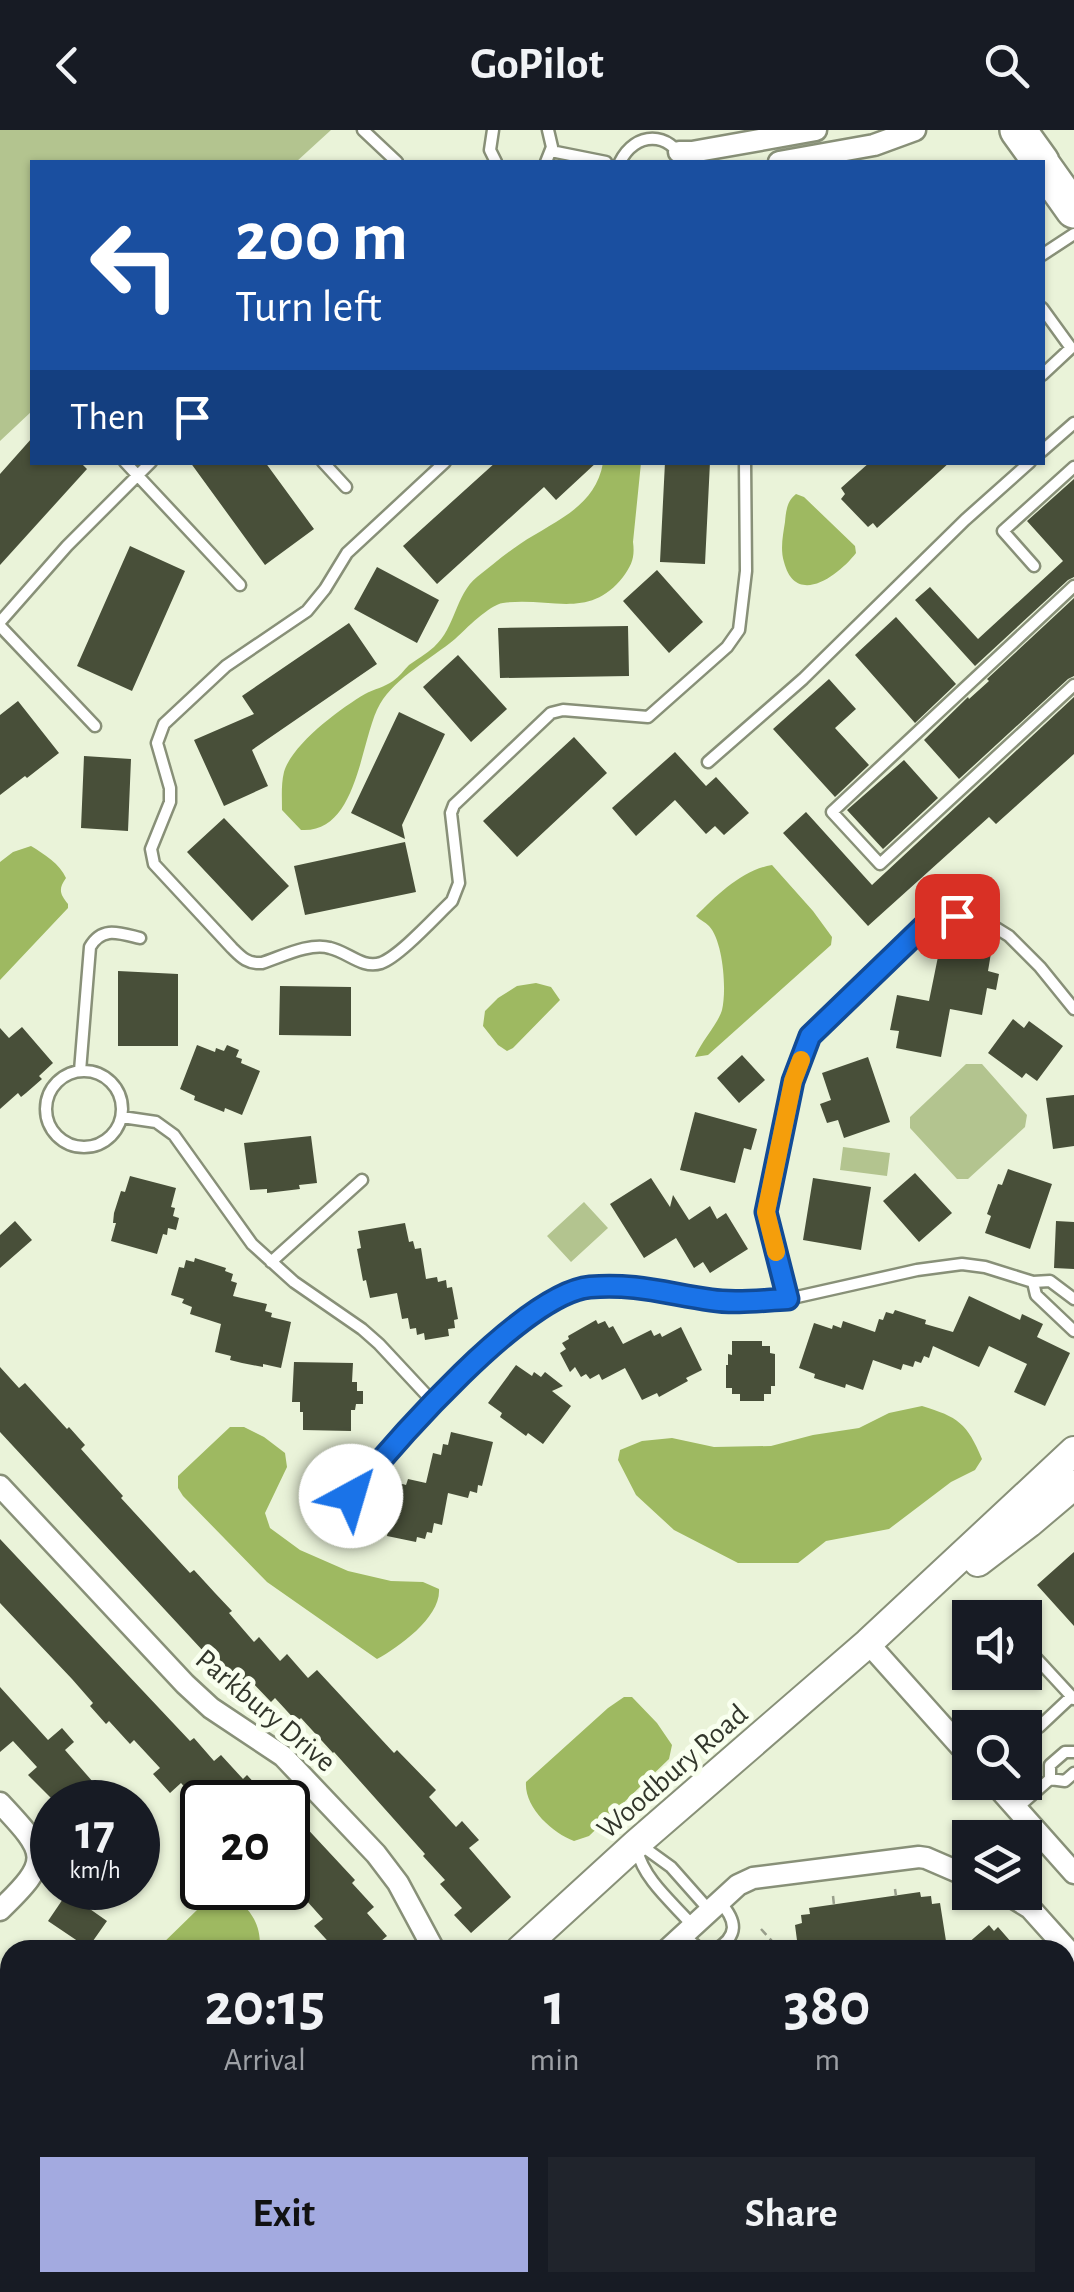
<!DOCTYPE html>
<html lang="en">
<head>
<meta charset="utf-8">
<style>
	body { margin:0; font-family:"Alegreya Sans",sans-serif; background:#20242c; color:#f1f3f6; height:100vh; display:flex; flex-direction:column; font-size:38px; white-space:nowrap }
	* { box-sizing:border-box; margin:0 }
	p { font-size:32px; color:#9ea1a6 }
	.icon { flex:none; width:55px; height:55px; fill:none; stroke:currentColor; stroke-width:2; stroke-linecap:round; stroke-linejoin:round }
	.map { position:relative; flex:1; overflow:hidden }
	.panel { position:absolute; left:0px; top:1810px; width:1075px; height:352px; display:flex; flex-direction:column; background:#171b24; border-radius:30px 30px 0 0; box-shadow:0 2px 8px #0004 }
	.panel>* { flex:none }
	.guide { position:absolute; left:30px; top:30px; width:1015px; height:305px; border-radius:0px; box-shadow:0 2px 8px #0004; background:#1a4fa0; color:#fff; overflow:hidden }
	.fabs { position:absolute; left:952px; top:1470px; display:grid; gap:20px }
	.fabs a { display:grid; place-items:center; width:90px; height:90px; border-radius:0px; background:#171b24; box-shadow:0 2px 8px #0004; font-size:50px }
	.speed { position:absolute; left:30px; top:1650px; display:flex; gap:20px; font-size:50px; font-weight:700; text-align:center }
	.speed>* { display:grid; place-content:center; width:130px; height:130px; border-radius:50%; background:#171b24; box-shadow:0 2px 8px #0004; line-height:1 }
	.speed small { font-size:25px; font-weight:400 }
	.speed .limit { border:5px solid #111; border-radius:15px; background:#fff; color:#111 }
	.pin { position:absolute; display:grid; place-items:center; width:85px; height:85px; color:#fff; margin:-42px; border-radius:20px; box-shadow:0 5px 15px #0006 }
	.me { position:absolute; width:110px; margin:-55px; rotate:39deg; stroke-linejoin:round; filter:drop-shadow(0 0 8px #0008) }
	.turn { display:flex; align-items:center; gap:35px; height:210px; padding:0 40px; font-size:45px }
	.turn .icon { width:130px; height:130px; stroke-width:2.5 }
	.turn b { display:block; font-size:70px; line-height:85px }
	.then { display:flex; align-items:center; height:95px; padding:0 40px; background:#0003; gap:20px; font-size:38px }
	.eta { display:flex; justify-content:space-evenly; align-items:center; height:170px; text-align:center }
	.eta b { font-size:60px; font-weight:600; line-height:70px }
	.cta { display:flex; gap:20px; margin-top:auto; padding:20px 40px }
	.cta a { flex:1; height:115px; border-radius:0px; background:#a3aae0; color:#111; font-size:40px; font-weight:600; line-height:115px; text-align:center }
	.cta a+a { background:#20242c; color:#f1f3f6 }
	header { display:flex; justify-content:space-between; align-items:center; height:130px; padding:0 40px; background:#171b24; font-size:45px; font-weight:600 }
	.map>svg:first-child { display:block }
	.green { fill:#b3c48f }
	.water { fill:#9eb961 }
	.building { fill:#484f39 }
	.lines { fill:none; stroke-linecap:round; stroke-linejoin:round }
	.lane-casing { stroke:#889078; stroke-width:15 }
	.street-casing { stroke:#889078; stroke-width:25 }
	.secondary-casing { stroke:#889078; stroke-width:32 }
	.highway-casing { stroke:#889078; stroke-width:40 }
	.path { stroke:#989e8b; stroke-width:2.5; stroke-dasharray:8 5; stroke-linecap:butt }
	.lane { stroke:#fff; stroke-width:10 }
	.street { stroke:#fff; stroke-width:20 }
	.secondary { stroke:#fff; stroke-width:28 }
	.highway { stroke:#fff; stroke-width:35 }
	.route-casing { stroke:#114b97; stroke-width:25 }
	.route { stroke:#1a73e8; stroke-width:18 }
	.slow { stroke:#f59e0b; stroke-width:18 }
	.labels { text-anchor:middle; stroke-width:10; stroke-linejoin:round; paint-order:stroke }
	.street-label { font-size:30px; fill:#32362b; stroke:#f9ffef }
</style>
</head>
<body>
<header><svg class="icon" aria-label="back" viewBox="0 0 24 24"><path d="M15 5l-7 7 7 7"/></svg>GoPilot<svg class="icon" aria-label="search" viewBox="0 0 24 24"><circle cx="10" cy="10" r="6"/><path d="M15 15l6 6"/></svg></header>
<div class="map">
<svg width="1074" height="2162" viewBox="0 0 1074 2162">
	<rect width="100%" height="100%" fill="#eaf3d9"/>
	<path class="green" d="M0 0H331L296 32H32V281L0 311Z
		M966 934H982L1027 985 1025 997 968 1049H957L910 998V987Z
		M843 1017 890 1023 887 1046 840 1040Z
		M584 1072 608 1098 571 1132 547 1106Z"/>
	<path class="water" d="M603 333H641L633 412C635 427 632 435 623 447 589 491 548 466 503 473 489 475 466 499 455 509 431 529 396 547 380 574 360 608 359 704 301 700L282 680C282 668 281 654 284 642 292 614 341 578 365 564 374 559 385 557 393 551 399 547 404 540 409 535 417 529 426 524 434 517 456 497 455 465 477 447 491 436 505 424 520 414 554 391 595 378 603 333Z
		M796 364 804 367 855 416 856 423C839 445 796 478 784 432 780 419 783 405 785 392 786 381 787 371 796 364Z
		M31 716C44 724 60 734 66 748 58 759 60 764 68 774V778L0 850V732L13 722Z
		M772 735 813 781 832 807 831 815 708 925 695 927C701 912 719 892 722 880 727 859 723 811 709 796 705 792 700 790 696 786 717 765 742 740 772 735Z
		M536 853 551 857 560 870 513 918 507 921 498 915 483 896 485 881 498 868 517 856Z
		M922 1276C958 1287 967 1293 982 1329L975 1340 951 1352 889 1399 826 1411 798 1433H738L674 1400 636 1365 618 1330 620 1320 642 1311 672 1308 714 1317 771 1316 813 1305 859 1298 889 1283Z
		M230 1297H244L264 1307 285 1323 287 1337 265 1383 270 1398 300 1420 348 1441 391 1451 423 1452 439 1459C441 1487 399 1517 377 1529L267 1452 183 1366 178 1358V1346Z
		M624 1567H632L657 1593 672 1615 669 1629 589 1706 574 1711C552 1703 524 1677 526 1652L608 1578Z
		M232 1765C252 1781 261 1794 260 1820H156L198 1779 214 1768Z"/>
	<path class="building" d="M32 308V332H80L87 339 0 435V344Z
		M190 332H265L314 399 265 435Z
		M496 332H597L556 370 544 357 437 454 403 416Z
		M665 332H710L705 434 660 432Z
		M870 332H950L877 398 873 393 868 397 841 369 845 364 841 358Z
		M1074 349V447L1068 450 975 536 915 470 930 457 978 509 1063 431 1027 391Z
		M130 416 185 441 132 561 77 536Z
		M377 437 439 470 417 513 354 479Z
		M657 440 703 492 669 523 623 471Z
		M1074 468V546L1068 549 959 649 924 610 968 567 969 569 989 551 987 549Z
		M896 487 956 554 915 593 855 525Z
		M349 493 377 534 252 620 268 656 224 676 194 610 254 584 242 566Z
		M628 496 629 546 500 548 498 498Z
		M458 525 507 579 471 612 423 557Z
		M829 549 856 579 835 598 869 635 835 667 773 599Z
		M1074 567V624L996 694 989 687 868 796 783 703 806 682 872 755Z
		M18 571 59 623 27 648 25 646 0 665V585Z
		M399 582 445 604 402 695 405 709 351 683Z
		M574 607 607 643 517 727 483 691Z
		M675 622 706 656 716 647 749 683 724 705 715 696 706 704 675 670 636 706 612 678Z
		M84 626 131 629 128 701 81 698Z
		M904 630 938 668 883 719 847 680Z
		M224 688 289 756 252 791 187 722Z
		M405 712 416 762 305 785 294 736Z
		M942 807 992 817 988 841 999 844 996 860 987 858 982 885 950 879 941 927 896 918 899 901 890 900 897 865 929 871Z
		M118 841 178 844V916H118Z
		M280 856 351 857V906L279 905Z
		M1013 889 1024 898 1029 891 1063 916 1037 951 1026 943 1022 948 988 923Z
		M22 897 53 933 39 946 42 949 26 963 21 967 18 963 0 979V898L9 908Z
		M197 915 215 922 216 918 224 921 227 915 239 920 236 927 242 929 241 933 260 941 242 985 225 978 224 982 194 970 195 966 180 959Z
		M742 925 765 950 739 973 717 948Z
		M868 927 890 992 844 1008 838 990 827 993 820 974 831 970 822 943Z
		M1074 965V1016L1053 1019 1046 968Z
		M695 982 757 999 751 1020 744 1018 735 1053 680 1040Z
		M311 1006 317 1053 299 1055 300 1059 267 1063V1059L250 1060 244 1013Z
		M1008 1039 1052 1054 1030 1119 985 1103 991 1086 987 1084 998 1054 1002 1055Z
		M915 1043 952 1083 919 1112 883 1071Z
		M130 1046 176 1058 171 1077 175 1078 173 1086 179 1088 176 1100 168 1098 167 1105 163 1104 157 1124 111 1111 116 1093H113L114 1083 121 1061 125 1062Z
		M651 1048 670 1077 673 1065 689 1090 710 1076 717 1089 726 1083 748 1119 710 1143 703 1132 694 1138 676 1108 644 1128 610 1074Z
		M813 1048 871 1057 861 1120 803 1110Z
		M15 1091 32 1110 0 1138V1105Z
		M1056 1091 1074 1092V1139L1054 1138Z
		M405 1093 409 1112 413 1111 415 1119 421 1118 426 1149 437 1147 438 1152 446 1150 447 1158 452 1157 458 1189 454 1190 455 1198 448 1199 449 1206 425 1210 424 1203 417 1205 416 1198 410 1199 408 1188 402 1189 397 1163 370 1168 366 1150 363 1151 357 1119 361 1118 358 1101Z
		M195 1128 226 1138 225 1141 233 1144 231 1151 237 1153 233 1166 267 1174 265 1181 272 1183 271 1187 291 1192 281 1238 263 1234V1237L242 1233 230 1230 231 1226 215 1222 221 1194 190 1184 192 1177 182 1173 184 1169 171 1165 179 1137 184 1138 186 1130 194 1132Z
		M969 1166 1020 1190 1022 1184 1043 1194 1037 1207 1070 1223 1045 1276 1014 1262 1027 1234 989 1216 979 1237 933 1216 929 1228 924 1226 921 1233 915 1231 913 1237 903 1234 901 1240 873 1230 863 1260 846 1254 845 1258 814 1248 815 1244 799 1238 814 1193 832 1199 833 1195 841 1198 843 1191 875 1202 879 1189 883 1190 886 1182 893 1184 895 1180 926 1190 925 1194 953 1202Z
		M596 1190 598 1194 605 1191 609 1198 613 1196 623 1214 651 1200 654 1206 660 1203 662 1207 681 1197 702 1240 686 1248 688 1251 659 1267 657 1263 642 1270 625 1238 602 1250 599 1244 590 1249 586 1244 581 1247 575 1237 570 1242 560 1223 566 1219 562 1213 569 1209 568 1206Z
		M732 1211H762V1216H770V1223L775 1224V1256H771V1264H764V1271H740V1264H732V1258H726V1235H728V1224L732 1225Z
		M294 1232 353 1233 352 1252H357V1261H363V1274H356L355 1280H351V1301L303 1300V1282H300V1272H292Z
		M516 1235 532 1246 534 1242 541 1247 545 1242 563 1256 552 1261 571 1276 543 1314 528 1303 526 1306 500 1287 502 1283 488 1273Z
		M0 1237 19 1258 25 1253 67 1299 69 1297 85 1315 81 1319 123 1366 121 1368 190 1443 194 1440 215 1463 232 1481 229 1483 254 1512 259 1507 280 1531 287 1524 308 1548 317 1540 394 1623 397 1620 436 1660 429 1667 456 1697 462 1691 479 1710 469 1718 511 1767 471 1803 454 1785 462 1778 440 1754 445 1750 423 1726 425 1724 334 1622 333 1623 301 1588 297 1592 275 1568 271 1572 249 1549 242 1556 221 1532 217 1536 0 1302Z
		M451 1302 493 1312 482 1356 478 1355 477 1363 470 1361 468 1368 448 1363 442 1395 434 1393 432 1403 427 1402 425 1409 417 1407 416 1412 387 1406 390 1392 386 1391 391 1359 397 1360 399 1353 406 1355 408 1349 426 1353 433 1323 441 1325 443 1314 448 1315Z
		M0 1409 190 1611 194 1608 214 1631 221 1625 243 1649 247 1645 272 1672H202V1677L181 1653 170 1663 153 1644 160 1638 134 1610 130 1614 109 1591 106 1594 90 1576 93 1573 72 1549 0 1473Z
		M1074 1422V1496L1037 1455Z
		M0 1557 48 1610 62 1598 74 1612 65 1620 100 1660 87 1672H55L28 1645 37 1637 13 1611 0 1622Z
		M288 1678 355 1750 352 1753 374 1777 367 1783 387 1806 381 1811 389 1820H336L314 1796 323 1789 288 1750Z
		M920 1762 921 1767 931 1766 932 1774 940 1773 946 1811 888 1820 798 1818 795 1795 802 1793 801 1785 810 1784 809 1778Z
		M67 1763 107 1791 88 1818 48 1791Z
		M989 1795 994 1801 998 1797 1018 1820H960Z"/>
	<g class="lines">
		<defs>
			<path id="lane" d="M363 0 397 32
				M493 0 490 20 496 32
				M551 21 606 32
				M546 32 552 17 548 0
				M620 32C635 1 670 1 684 32
				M1042 125 1074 104
				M1042 178 1071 218 1042 245
				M1042 321 1074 293
				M125 332 240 455
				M323 332 346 357
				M445 332 347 423 325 459 307 481 226 536 164 594 157 613 170 658V672L151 719 154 734 232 818C241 827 247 834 262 833 281 827 310 812 330 818 348 822 362 839 381 833 400 826 436 786 452 771L459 753 451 683 454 675 551 583 563 580 648 587 727 517 739 500 746 441 745 332
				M1034 436 1003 401 1074 337
				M1074 456 832 682 880 734 1074 555
				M0 492 67 416 151 332
				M0 496 95 596
				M708 632 803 549 965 390 1030 332
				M46 979a38 38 0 1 1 76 0a38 38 0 1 1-76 0Z
				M80 941 90 817C102 796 119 803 140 808
				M122 987 156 992 174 1005 252 1114 294 1152 362 1199 379 1214 434 1273
				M271 1132 362 1050
				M1033 1152 1036 1165 1074 1201
				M788 1169 766 1082 793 951 810 906 923 797 957 786 970 785 980 788 1009 806 1040 837 1074 879
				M332 1389 390 1318 487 1221 539 1179 576 1160 639 1156 716 1171 788 1169 917 1140 962 1134 985 1137 1033 1152 1050 1151 1074 1169
				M1025 1516 1074 1569
				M1039 1597 1072 1566
				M1050 1649 1065 1651 1074 1643
				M1016 1679 1050 1649V1635L1065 1622H1074
				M642 1716 671 1737 710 1781
				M637 1720C644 1750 673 1773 693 1796
				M683 1805 701 1820
				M715 1820C739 1806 737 1791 720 1772"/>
			<path id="street" d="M679 22H692L816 0
				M779 32 874 15 915 0
				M0 1356 185 1554 211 1578 283 1626 376 1724 398 1753 434 1820
				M868 1513 970 1627
				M993 1652 1074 1743
				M0 1673C48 1724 52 1730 0 1780
				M1004 1762 1030 1778 1074 1827
				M667 1820 738 1755 753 1748 919 1727 926 1728 970 1747
				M0 1978 10 1989
				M870 2152 888 2162"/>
			<path id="secondary" d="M978 1432 1029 1393 1074 1355
				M520 1820 636 1714 868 1513 1074 1321
				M146 2162 156 2152"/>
			<path id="highway" d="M1018 0 1041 32
				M1042 35 1074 80"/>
		</defs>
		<use href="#lane" class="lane-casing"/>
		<use href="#street" class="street-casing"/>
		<use href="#secondary" class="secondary-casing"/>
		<use href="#highway" class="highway-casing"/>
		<path class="path" d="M895 1759 896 1766
			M833 1766 834 1775
			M761 1799 780 1820
			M902 1818V1820
			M1016 1818 1025 1810
			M1065 1859 1067 1857
			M1065 1993 1074 2005
			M1065 2106 1074 2096
			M1014 2162 1016 2152"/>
		<use href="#lane" class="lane"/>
		<use href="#street" class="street"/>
		<use href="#secondary" class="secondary"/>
		<use href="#highway" class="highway"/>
	</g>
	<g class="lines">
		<defs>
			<path id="route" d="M351 1366C394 1313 524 1163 590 1157 635 1153 668 1164 711 1170 736 1174 763 1170 788 1169L766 1082 793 951 810 906 923 797 957 786"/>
		</defs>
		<use href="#route" class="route-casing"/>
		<use href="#route" class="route"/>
		<path class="slow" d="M776 1122 766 1082 793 951 801 930"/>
	</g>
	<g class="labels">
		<g class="street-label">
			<text transform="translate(266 1580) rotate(40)" y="10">Parkbury Drive</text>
			<text transform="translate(672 1641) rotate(-41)" y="10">Woodbury Road</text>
		</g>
	</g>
</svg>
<div class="fabs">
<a><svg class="icon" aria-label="sound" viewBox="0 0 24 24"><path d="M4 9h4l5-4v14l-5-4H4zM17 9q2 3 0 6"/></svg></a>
<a><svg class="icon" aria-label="search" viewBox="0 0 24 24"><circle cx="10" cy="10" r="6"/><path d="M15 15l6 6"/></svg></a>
<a><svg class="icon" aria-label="layers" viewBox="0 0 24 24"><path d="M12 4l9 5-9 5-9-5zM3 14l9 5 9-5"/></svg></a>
</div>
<div class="speed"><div>17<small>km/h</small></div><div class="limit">20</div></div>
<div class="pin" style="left:957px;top:786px;background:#d93025"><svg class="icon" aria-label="arrive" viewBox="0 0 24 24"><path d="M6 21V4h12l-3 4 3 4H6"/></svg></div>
<svg class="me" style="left:351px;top:1366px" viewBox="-20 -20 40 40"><circle r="19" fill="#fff"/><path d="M0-13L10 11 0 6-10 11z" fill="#1a73e8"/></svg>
<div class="guide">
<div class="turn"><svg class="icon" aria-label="left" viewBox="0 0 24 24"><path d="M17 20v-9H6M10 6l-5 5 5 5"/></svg><div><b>200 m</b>Turn left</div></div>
<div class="then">Then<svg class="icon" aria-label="arrive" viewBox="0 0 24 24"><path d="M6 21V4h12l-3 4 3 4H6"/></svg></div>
</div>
<section class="panel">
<div class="eta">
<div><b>20:15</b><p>Arrival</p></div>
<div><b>1</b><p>min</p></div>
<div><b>380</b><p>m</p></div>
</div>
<div class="cta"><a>Exit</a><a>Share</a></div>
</section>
</div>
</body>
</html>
